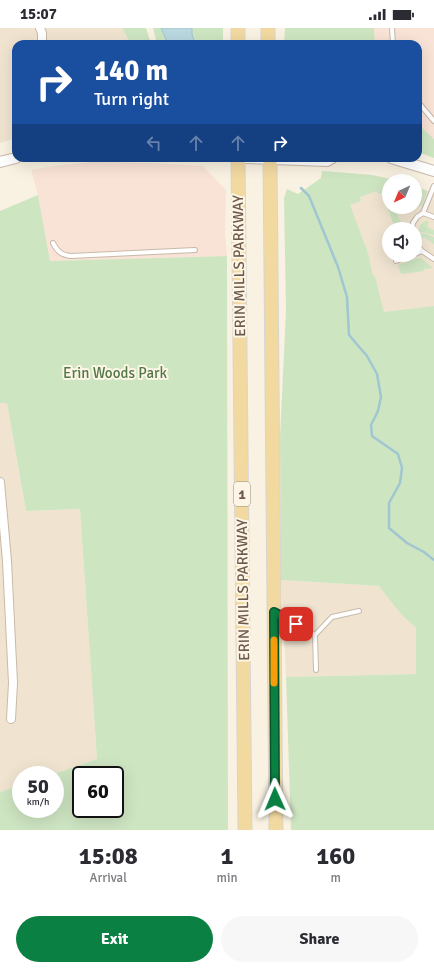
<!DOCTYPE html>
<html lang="en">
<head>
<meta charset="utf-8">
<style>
	body { margin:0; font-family:Signika,sans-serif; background:#f7f7f7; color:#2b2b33; height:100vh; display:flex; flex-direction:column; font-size:15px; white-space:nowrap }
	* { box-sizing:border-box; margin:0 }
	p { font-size:13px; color:#7c7c81 }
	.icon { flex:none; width:22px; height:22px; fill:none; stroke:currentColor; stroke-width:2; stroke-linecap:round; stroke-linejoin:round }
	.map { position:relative; height:802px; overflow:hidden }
	.drawer { display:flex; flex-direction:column; background:#fff; flex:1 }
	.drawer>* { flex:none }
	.top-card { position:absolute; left:12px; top:12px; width:410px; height:122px; border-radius:12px; box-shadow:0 4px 16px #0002; background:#1a4fa0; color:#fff; overflow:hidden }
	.needle { width:26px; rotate:224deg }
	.tools { position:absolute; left:382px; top:146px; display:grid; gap:8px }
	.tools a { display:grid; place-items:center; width:40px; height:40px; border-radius:50%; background:#fff; box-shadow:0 4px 16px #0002; font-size:20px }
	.speed { position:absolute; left:12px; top:738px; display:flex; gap:8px; font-size:20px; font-weight:700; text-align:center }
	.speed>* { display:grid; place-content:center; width:52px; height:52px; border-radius:50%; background:#fff; box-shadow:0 4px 16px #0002; line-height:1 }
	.speed small { font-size:10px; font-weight:400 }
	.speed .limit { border:2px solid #111; border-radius:6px; background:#fff; color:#111 }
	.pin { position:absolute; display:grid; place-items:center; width:34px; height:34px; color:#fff; margin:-17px; border-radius:8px; box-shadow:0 2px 6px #0006 }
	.me { position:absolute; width:44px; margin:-22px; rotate:359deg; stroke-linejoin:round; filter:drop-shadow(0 0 3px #0008) }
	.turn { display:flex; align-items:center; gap:14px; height:84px; padding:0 16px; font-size:18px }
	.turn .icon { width:52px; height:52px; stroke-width:2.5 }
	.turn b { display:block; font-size:28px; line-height:34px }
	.lanes { display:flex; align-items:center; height:38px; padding:0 16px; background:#0003; justify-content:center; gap:20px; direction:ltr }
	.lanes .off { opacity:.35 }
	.eta { display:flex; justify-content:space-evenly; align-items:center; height:68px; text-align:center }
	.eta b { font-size:24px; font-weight:800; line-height:28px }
	.button { display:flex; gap:8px; margin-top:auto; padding:8px 16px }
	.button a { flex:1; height:46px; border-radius:24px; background:#0b8043; color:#fff; font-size:16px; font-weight:800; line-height:46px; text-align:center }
	.button a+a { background:#f7f7f7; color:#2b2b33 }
	.status { display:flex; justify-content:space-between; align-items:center; height:28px; padding:0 20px; background:#fff; direction:ltr }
	.status svg { height:11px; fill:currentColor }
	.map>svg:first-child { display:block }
	.residential { fill:#f0e4d1; fill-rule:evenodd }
	.commercial { fill:#f8e3d6 }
	.green { fill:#cee5c2; fill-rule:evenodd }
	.water { fill:#b9d8e0; stroke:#a0c6d1 }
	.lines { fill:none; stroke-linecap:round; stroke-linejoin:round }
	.stream { stroke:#a0c6d1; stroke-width:2.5 }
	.service-casing { stroke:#c8baaa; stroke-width:6 }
	.minor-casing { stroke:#c8baaa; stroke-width:10 }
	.tertiary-casing { stroke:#c8baaa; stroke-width:12 }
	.primary-casing { stroke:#d9d4d0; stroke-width:15 }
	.service { stroke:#fff; stroke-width:4 }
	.minor { stroke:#fff; stroke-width:8 }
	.tertiary { stroke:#fff; stroke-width:10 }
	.primary { stroke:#f2d9a0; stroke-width:13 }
	.route-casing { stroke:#07532c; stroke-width:10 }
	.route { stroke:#0b8043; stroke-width:7 }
	.slow { stroke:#f59e0b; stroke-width:7 }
	.labels { text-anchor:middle; stroke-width:4; stroke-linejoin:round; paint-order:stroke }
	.shield { fill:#fdf6e7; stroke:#99897a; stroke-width:1 }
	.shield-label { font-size:14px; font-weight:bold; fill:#6e5a4b }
	.street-label { font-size:15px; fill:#6e5a4b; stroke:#fdf6e7 }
	.park-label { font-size:15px; fill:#537848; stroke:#fdf6e7 }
</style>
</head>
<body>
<div class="status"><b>15:07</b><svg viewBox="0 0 49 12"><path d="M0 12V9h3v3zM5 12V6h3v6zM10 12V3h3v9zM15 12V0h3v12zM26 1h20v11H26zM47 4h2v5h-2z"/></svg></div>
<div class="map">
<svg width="434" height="802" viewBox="0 0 434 802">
	<rect width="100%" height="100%" fill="#f9f2e2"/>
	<path class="residential" d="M0 0H122L131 16H16V110L0 115Z
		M322 143 372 147 400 153H389V179H415V158L434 165V289L383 299ZM389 201H415V227H389Z
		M0 375H7L26 483 80 481 97 731 51 747H21V757L0 764Z
		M281 552 379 558 416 600V646L286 649Z"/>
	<path class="commercial" d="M374 0H434V111L418 96V16H375Z
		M91 134 152 135 203 138 226 162 225 204 227 228 50 233 38 167 31 142 54 138Z"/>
	<path class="green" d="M122 0H146L151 16H131Z
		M153 0H161L168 16H157Z
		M192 0H223V16H195L192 6Z
		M285 0H374L375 16H284Z
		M418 96 434 111V130L418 124Z
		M322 143 372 147 400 153H389V179H396L398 190 405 198 400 199V201H395L387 178 388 177 385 169H384L382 165 378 166 377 163 360 169 361 173 350 177 368 225 373 248H375L384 284 434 278V802H291L286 649 416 646V600L400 585 379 558 281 552 280 409 286 283 284 170 287 161 298 166 321 150Z
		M419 160 427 163 422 177 417 179 415 171Z
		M38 167 50 233 227 228 228 802H0V764L21 757V781H55V747H51L97 731 80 481 26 483 7 375H0V183ZM81 747H115V781H81Z
		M425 193H429L427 199 434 202V207L418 203 420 197Z
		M418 205 426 206 434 209V216L424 209 420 214Z
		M421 230 433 240 424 241V243L401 246 398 237 414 231Z"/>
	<path class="water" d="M161 0H192V6L195 16H168Z"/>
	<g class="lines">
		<path class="stream" d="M301 160 309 168 338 239 347 269 349 307 367 328 377 346 381 369 378 383 371 397 372 408 398 426 402 440 400 455 389 475V500L407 515 424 524 434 532"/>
		<defs>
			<path id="service" d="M392 0 393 16
				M418 74 434 93
				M423 185 434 189
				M412 201 413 195 417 189 423 185 434 158
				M415 214 422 223
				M53 215C57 223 61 227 71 228L195 222
				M415 226 422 223 434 231
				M396 233 412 227
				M276 585 315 607 316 642
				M315 607 332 589 359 583"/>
			<path id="minor" d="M40 0 42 5V16
				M0 454 7 533 13 655 11 691"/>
			<path id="tertiary" d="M246 130 327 133 332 130
				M391 130 434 143
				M0 134 16 130"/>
			<path id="primary" d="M268 0V16
				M238 16V0
				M238 130 245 802
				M270 130 276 802"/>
		</defs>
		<use href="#service" class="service-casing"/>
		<use href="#minor" class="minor-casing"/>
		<use href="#tertiary" class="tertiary-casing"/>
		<use href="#primary" class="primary-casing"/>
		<use href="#service" class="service"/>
		<use href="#minor" class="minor"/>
		<use href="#tertiary" class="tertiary"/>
		<use href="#primary" class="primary"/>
	</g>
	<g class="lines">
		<defs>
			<path id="route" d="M275 771 274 584 296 596"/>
		</defs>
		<use href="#route" class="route-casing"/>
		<use href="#route" class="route"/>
		<path class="slow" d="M274 612V655"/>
	</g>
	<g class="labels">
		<rect class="shield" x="234" y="454" width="16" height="24" rx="3"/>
		<g class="shield-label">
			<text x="242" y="471">1</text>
		</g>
		<g class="street-label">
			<text transform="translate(239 238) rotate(-91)" y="5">ERIN MILLS PARKWAY</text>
			<text transform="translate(243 562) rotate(-91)" y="5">ERIN MILLS PARKWAY</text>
		</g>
		<g class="park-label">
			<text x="115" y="350">Erin Woods Park</text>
		</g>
	</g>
</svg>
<div class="tools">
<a><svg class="needle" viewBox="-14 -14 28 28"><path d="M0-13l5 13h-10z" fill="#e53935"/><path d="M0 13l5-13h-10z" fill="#7c7c81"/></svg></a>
<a><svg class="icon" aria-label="sound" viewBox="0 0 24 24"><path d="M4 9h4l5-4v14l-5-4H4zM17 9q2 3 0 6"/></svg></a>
</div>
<div class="speed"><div>50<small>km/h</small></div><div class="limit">60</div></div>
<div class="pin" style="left:296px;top:596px;background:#d93025"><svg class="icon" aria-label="arrive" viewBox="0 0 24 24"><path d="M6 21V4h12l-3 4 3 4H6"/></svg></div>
<svg class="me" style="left:275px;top:771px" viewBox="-20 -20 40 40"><path d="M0-17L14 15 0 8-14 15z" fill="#0b8043" stroke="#fff" stroke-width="4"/></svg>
<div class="top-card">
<div class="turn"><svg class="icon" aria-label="right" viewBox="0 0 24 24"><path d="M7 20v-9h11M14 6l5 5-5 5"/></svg><div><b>140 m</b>Turn right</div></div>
<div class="lanes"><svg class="icon off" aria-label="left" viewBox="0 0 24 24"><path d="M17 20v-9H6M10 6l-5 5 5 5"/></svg><svg class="icon off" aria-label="ahead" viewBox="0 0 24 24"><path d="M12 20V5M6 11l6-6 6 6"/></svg><svg class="icon off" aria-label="ahead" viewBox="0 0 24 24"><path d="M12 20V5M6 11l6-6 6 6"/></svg><svg class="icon" aria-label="right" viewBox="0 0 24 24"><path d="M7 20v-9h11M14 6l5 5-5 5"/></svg></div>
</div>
</div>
<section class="drawer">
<div class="eta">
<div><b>15:08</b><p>Arrival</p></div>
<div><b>1</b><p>min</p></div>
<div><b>160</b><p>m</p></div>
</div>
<div class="button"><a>Exit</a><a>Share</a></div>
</section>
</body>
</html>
